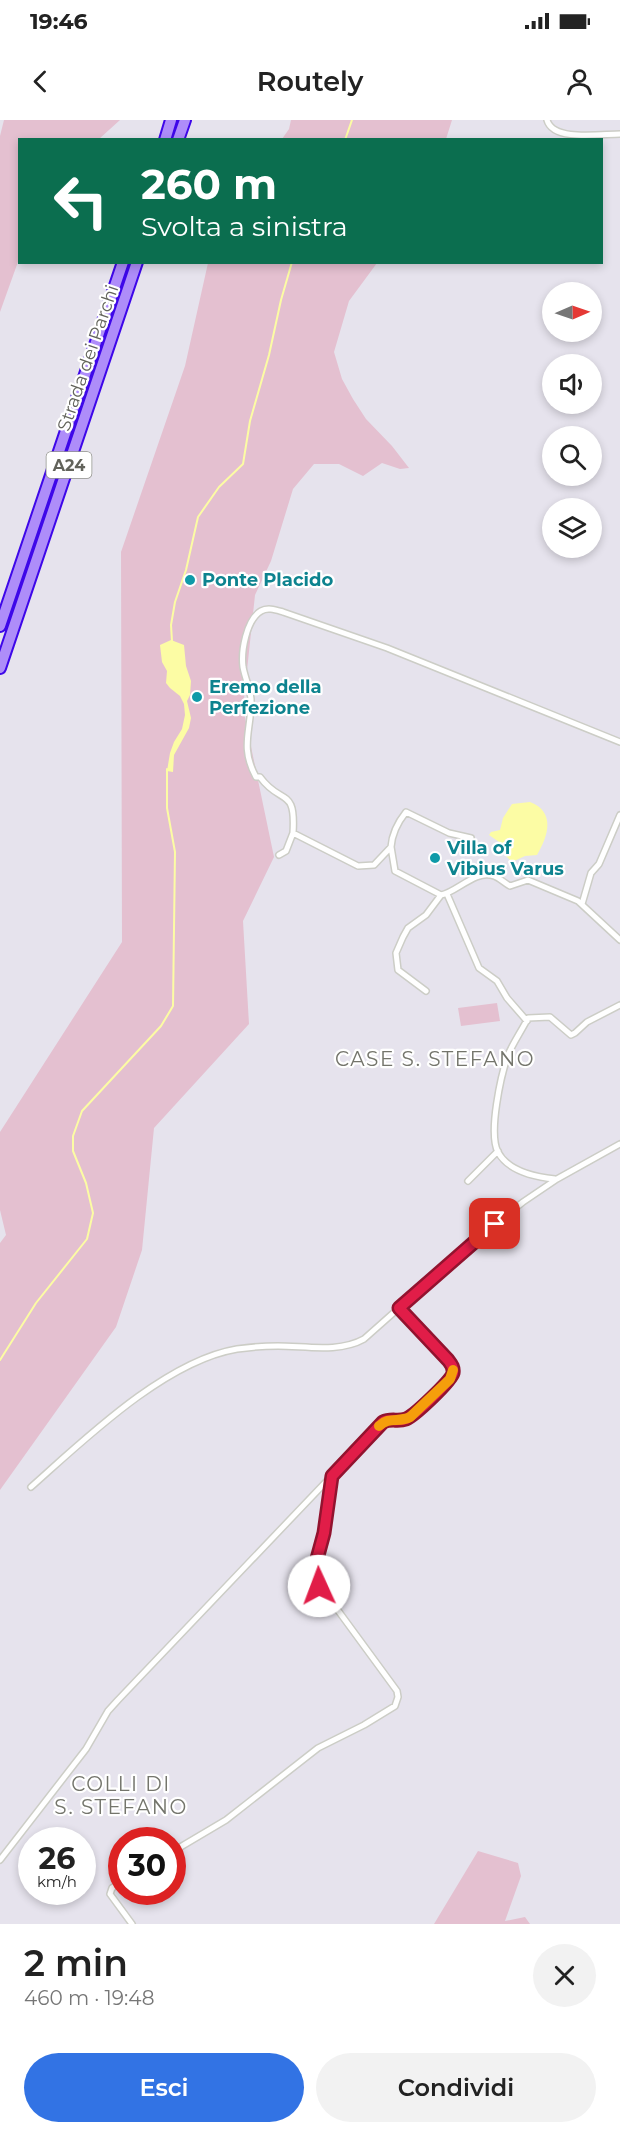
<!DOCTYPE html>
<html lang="it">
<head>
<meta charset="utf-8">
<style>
	body { margin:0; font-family:Montserrat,sans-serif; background:#f2f2f2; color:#222; height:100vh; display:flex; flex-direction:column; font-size:22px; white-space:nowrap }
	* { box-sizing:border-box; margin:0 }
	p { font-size:20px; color:#767676 }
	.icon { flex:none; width:33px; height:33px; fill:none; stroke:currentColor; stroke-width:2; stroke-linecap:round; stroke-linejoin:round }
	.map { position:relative; height:1804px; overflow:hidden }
	.drawer { display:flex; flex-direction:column; background:#fff; flex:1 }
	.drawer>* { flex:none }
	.hud { position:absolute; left:18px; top:18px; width:585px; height:126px; border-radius:0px; box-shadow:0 3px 9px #0003; background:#0b6e4f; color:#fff; overflow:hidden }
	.needle { width:39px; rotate:88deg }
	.controls { position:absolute; left:542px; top:162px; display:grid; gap:12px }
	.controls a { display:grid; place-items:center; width:60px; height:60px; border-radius:50%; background:#fff; box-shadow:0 3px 9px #0003; font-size:30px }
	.speed { position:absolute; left:18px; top:1707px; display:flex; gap:12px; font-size:30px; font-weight:700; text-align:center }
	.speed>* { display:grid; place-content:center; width:78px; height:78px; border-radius:50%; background:#fff; box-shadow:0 3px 9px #0003; line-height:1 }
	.speed small { font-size:15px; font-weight:400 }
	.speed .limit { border:9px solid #d22; background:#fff; color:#111 }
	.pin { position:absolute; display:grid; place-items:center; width:51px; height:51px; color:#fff; margin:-26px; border-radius:12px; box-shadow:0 3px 9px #0006 }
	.me { position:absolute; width:66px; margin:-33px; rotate:358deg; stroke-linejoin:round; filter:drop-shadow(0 0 4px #0008) }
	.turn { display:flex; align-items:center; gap:21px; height:126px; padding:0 24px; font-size:27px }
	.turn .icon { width:78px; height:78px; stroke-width:2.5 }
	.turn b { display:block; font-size:42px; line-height:51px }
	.round { display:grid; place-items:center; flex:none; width:63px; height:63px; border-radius:32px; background:#f2f2f2 }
	.overview { display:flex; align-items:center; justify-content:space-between; height:102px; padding:0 24px }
	h1 { font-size:36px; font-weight:600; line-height:45px }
	.action { display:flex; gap:12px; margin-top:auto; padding:12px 24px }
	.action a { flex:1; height:69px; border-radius:36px; background:#3273e4; color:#fff; font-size:24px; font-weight:600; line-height:69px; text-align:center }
	.action a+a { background:#f2f2f2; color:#222 }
	.status { display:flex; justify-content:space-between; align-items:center; height:42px; padding:0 30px; background:#fff; direction:ltr }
	.status svg { height:16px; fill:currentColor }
	header { display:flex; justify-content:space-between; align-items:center; height:78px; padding:0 24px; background:#fff; font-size:27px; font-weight:600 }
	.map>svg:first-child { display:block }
	.green { fill:#e4c0d0 }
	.water { fill:#fcfca4 }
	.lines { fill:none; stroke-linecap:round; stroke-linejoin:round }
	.stream { stroke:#fcfca4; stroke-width:2 }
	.minor-casing { stroke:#cccdc6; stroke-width:8 }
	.motorway-casing { stroke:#3e07e9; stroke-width:14 }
	.minor { stroke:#fff; stroke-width:5 }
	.motorway { stroke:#ae8df9; stroke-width:10 }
	.route-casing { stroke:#92132f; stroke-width:15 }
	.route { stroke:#e11d48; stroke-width:10 }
	.slow { stroke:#f59e0b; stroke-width:10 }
	.culture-dot { fill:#0f9aa8; stroke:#fff; stroke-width:2 }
	.labels { text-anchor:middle; stroke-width:4.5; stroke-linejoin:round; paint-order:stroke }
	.shield { fill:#fff; stroke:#91928c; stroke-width:1.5 }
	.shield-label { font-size:16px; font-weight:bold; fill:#62635b }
	.street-label { font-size:18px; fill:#62635b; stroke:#fff }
	.culture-label { font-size:18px; font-weight:bold; fill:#0d838f; stroke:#fff; text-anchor:start }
	.neighbourhood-label { font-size:20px; letter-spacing:1.5px; fill:#74756c; stroke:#fff }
</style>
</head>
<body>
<div class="status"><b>19:46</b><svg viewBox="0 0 49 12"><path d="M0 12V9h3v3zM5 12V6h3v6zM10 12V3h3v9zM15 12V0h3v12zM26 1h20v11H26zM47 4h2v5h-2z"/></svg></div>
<header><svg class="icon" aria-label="back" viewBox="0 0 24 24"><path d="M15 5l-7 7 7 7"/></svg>Routely<svg class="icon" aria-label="person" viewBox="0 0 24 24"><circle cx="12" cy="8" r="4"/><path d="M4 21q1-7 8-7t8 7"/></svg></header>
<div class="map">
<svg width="620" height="1804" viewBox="0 0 620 1804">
	<rect width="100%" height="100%" fill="#e6e3ed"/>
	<path class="green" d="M4 0H120L99 19 20 20 19 139 0 192V16Z
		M291 0H452L446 19H282L289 9Z
		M208 143H377L349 181 334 232 342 259 353 279 366 299 392 326 409 348 400 349 382 343 363 356 339 344H314L293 369 271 441 255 475 243 588 274 737 243 801 249 904 154 1008 142 1130 116 1207 0 1370V1123L6 1115 0 1090V1012L122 822 121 432 185 246Z
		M497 883 500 901 461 906 458 888Z
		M478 1731 518 1743 521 1756 505 1801 525 1797 530 1804H434Z"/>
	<path class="water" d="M171 520 184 525 186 546 191 561 190 575 187 581 191 598 189 608 174 635 173 652 167 651 170 633 174 622 182 609 185 595 184 584 180 576 170 568 166 563 167 551 162 542 160 525Z
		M530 682C556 692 548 716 537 735L525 736 512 742 505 735 502 724 489 715 491 712 500 710 503 698 512 684Z"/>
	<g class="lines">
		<path class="stream" d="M345 20 352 0
			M172 521 171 505 175 482 186 450 198 397 219 367 243 344 250 301 269 235 281 180 292 142
			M0 1240 36 1183 87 1119 93 1093 86 1063 73 1031V1016L82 991 161 906 173 886 175 732 167 688V649"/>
		<defs>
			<path id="minor" d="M547 0C553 22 601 14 620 14
				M293 713C296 666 281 686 260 657H256C239 626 252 609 251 579 250 568 245 558 243 547 241 532 246 500 261 491 268 487 276 490 283 492L387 528 620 622
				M391 727C392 714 398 702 406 692L449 713 471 718
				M279 735 286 731 293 713 358 746 374 745 391 727 395 751 441 775C457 772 476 749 494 756 500 758 504 763 510 766L528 760 578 781 620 820
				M447 774 479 848 497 861 507 878 527 901
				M582 784 591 753 599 744 620 695
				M426 871 398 850 396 833 403 817 408 808 426 795 441 775
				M555 1059C535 1057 508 1051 498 1032 488 1013 501 955 508 935 513 923 522 910 528 898L550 897 571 915 575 913 587 902 620 885
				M468 1061 498 1031
				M31 1367C84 1320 165 1241 237 1229 251 1227 265 1226 278 1226 305 1226 339 1233 364 1219L470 1125 523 1082 557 1059 620 1024
				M172 1732 226 1700 318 1628 364 1605 395 1586 398 1577 397 1571 315 1459V1448L324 1413 332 1356
				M0 1740 86 1629 108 1591 118 1580 383 1302C392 1297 401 1302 410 1297L451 1257 453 1250 449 1241 399 1188
				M122 1762 112 1768 110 1774 132 1804"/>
			<path id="motorway" d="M165 20 171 0
				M178 20 185 0
				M0 506 123 142
				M0 548 137 142"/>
		</defs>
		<use href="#minor" class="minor-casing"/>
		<use href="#motorway" class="motorway-casing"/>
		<use href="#minor" class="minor"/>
		<use href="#motorway" class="motorway"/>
	</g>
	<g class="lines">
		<defs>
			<path id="route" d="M319 1466 315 1459 314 1450 324 1413 332 1356 383 1302C391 1298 398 1302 406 1299 414 1296 451 1261 453 1253 454 1247 451 1244 448 1240L399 1188 495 1104"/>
		</defs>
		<use href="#route" class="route-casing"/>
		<use href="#route" class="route"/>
		<path class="slow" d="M379 1306C389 1296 399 1303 410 1297L450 1259 453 1250"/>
	</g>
	<g class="culture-dot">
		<circle cx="190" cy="460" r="6"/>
		<circle cx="197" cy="577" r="6"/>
		<circle cx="435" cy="738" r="6"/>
	</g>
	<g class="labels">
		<rect class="shield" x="46.5" y="332" width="45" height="26" rx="4.5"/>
		<g class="shield-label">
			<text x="69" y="351">A24</text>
		</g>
		<g class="street-label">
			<text transform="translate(88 238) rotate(-71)" y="6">Strada dei Parchi</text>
		</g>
		<g class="culture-label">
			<text x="202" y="466">Ponte Placido</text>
			<text x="209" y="573">Eremo della<tspan x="209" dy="21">Perfezione</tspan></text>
			<text x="447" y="734">Villa of<tspan x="447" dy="21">Vibius Varus</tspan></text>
		</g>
		<g class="neighbourhood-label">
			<text x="435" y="946">CASE S. STEFANO</text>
			<text x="121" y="1671">COLLI DI<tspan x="121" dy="23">S. STEFANO</tspan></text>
		</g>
	</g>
</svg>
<div class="controls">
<a><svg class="needle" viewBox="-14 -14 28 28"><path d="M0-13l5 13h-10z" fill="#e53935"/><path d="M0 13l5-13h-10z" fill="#767676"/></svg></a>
<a><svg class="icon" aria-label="sound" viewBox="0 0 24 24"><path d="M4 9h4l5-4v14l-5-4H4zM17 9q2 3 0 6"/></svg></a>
<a><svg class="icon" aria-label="search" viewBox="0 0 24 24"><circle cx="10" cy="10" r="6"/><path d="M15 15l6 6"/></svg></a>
<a><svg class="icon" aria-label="layers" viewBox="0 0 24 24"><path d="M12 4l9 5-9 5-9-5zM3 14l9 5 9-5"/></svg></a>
</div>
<div class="speed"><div>26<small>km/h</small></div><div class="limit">30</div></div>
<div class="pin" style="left:495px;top:1104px;background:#d93025"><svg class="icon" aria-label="arrive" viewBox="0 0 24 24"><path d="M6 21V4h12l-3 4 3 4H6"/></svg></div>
<svg class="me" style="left:319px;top:1466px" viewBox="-20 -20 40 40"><circle r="19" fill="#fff"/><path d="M0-13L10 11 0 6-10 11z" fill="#e11d48"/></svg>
<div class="hud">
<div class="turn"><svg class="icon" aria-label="left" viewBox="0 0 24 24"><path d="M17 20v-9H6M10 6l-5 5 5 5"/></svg><div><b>260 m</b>Svolta a sinistra</div></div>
</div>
</div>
<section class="drawer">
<div class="overview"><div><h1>2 min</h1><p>460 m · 19:48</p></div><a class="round"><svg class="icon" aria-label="close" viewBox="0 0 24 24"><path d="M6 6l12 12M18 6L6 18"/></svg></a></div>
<div class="action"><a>Esci</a><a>Condividi</a></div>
</section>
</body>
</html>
